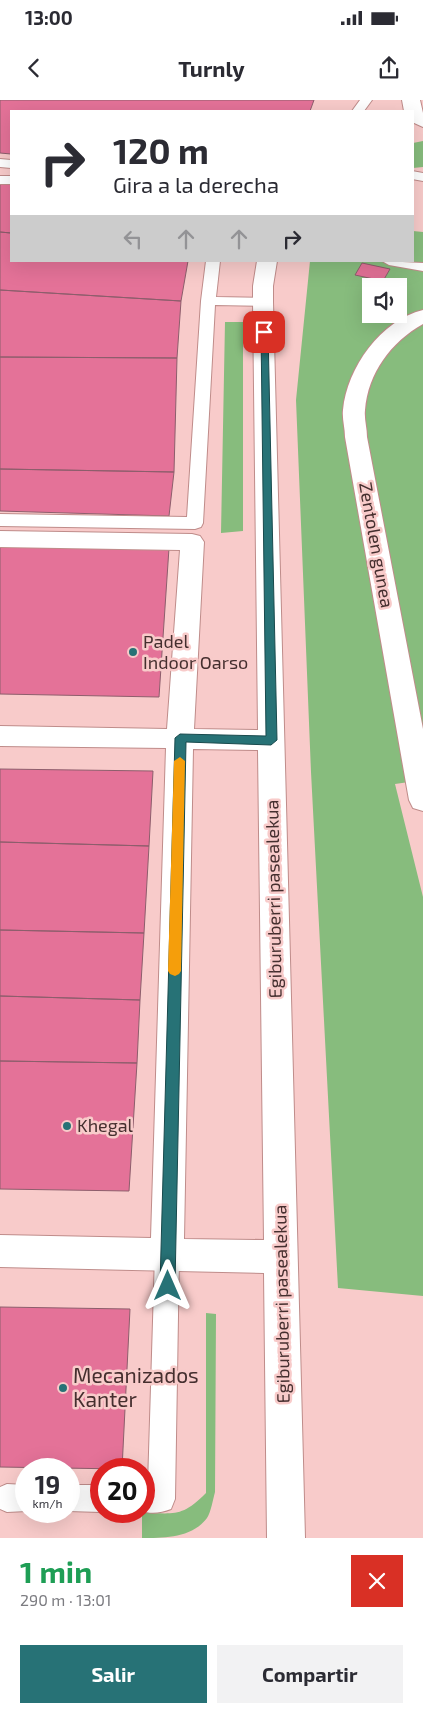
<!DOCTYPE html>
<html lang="es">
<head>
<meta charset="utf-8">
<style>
	body { margin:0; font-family:"Exo 2",sans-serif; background:#f2f2f3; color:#2b2b33; height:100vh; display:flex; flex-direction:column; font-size:19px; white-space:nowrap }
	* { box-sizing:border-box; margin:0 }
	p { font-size:16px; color:#7c7c81 }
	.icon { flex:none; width:28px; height:28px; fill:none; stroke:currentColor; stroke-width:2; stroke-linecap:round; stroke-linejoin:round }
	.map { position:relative; height:1438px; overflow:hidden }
	.drawer { display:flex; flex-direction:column; background:#fff; flex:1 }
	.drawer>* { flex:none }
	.banner { position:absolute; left:10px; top:10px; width:404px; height:152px; border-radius:0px; box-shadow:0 5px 20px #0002; background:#fff; color:#2b2b33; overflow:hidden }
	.fabs { position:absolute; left:362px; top:178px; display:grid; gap:10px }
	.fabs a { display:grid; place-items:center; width:45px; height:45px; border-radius:0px; background:#fff; box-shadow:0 5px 20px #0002; font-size:25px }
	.speed { position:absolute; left:15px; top:1358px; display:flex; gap:10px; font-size:25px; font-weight:700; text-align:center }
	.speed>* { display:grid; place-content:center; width:65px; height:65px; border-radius:50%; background:#fff; box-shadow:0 5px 20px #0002; line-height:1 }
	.speed small { font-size:12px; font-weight:400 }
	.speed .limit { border:8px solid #d22; background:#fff; color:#111 }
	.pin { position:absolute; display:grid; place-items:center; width:42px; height:42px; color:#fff; margin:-21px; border-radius:10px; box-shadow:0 2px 8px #0006 }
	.me { position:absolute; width:55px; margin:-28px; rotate:0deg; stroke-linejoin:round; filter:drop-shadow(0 0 4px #0008) }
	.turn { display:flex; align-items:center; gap:18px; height:105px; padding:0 20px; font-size:22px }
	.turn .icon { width:65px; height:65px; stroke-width:2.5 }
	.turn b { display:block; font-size:35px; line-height:42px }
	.lanes { display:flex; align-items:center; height:48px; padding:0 20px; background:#0003; justify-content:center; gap:25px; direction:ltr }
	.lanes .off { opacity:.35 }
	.round { display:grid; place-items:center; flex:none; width:52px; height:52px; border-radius:0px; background:#f2f2f3 }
	.overview { display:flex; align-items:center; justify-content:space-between; height:85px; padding:0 20px }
	h1 { font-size:30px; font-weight:700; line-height:38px; color:#1e9e55 }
	.primary-button { display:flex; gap:10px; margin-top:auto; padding:10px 20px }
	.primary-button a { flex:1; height:58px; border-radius:0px; background:#277276; color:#fff; font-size:20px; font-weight:700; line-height:58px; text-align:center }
	.primary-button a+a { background:#f2f2f3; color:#2b2b33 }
	.status { display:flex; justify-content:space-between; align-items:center; height:35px; padding:0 25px; background:#fff; direction:ltr }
	.status svg { height:14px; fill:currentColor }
	header { display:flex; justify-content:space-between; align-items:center; height:65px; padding:0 20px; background:#fff; font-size:22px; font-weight:700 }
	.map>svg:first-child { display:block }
	.green { fill:#87bc7d; fill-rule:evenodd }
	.building { fill:#e47298; stroke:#8d5e6c }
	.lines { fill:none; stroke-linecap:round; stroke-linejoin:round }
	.lane-casing { stroke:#bf8c8a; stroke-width:2 }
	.street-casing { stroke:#bf8c8a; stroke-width:2 }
	.lane { fill:#fff; fill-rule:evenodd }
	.street { fill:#fff; fill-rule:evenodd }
	.route { fill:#277276; stroke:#194a4d }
	.slow { fill:#f59e0b }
	.poi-dot { fill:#277276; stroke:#f8cbca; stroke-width:2 }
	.labels { text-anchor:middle; stroke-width:5; stroke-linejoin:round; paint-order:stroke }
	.street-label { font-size:18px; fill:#452f2f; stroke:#f8cbca }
	.poi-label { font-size:18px; fill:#452f2f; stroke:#f8cbca; text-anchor:start }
	.near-poi-label { font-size:21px; fill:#452f2f; stroke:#f8cbca; text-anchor:start }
</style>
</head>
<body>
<div class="status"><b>13:00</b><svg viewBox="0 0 49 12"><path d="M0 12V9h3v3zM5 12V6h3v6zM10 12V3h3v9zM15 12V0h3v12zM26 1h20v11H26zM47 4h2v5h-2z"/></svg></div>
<header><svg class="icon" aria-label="back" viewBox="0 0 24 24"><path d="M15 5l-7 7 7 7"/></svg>Turnly<svg class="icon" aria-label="share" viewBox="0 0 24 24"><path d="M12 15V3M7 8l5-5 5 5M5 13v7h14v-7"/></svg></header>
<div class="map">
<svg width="423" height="1438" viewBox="0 0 423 1438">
	<rect width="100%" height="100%" fill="#f8cbca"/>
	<path class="green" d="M423 41V67L413 68V43Z
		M413 131 423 132V680L395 684 423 797V1196L338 1188 311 672 296 300 310 161H412ZM371 186H399V214H371Z
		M225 222H243V431L221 433Z
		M206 1213 216 1214 215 1392C213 1399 211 1412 207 1418 192 1438 165 1438 142 1438V1413C175 1413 181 1418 206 1393Z"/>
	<path class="building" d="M0 0H314L310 11H11V54L0 53Z
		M0 83H11V133L0 132Z
		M0 132 11 133V161H188L181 201 0 190Z
		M362 163 390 169 383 181 355 175Z
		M0 190 181 201 177 258 0 257Z
		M0 257 177 258 174 372 0 369Z
		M0 369 174 372 169 416 0 411Z
		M0 444 169 448 159 597 0 594Z
		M0 669 153 671 149 746 0 742Z
		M0 742 149 746 144 833 0 830Z
		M0 830 144 833 140 900 0 896Z
		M0 896 140 900 137 963 0 961Z
		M0 961 137 963 129 1091 0 1089Z
		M0 1207 130 1209 122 1369 0 1367Z"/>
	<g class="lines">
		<defs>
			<path id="lane" d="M360 0H372L364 11H352Z
				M0 59 11 60V68L0 67Z
				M412 71 423 73V81L412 79Z
				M0 76H11V84H0Z
				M206 161H220L216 197 263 198 268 199 270 202 268 205 263 206 215 205 203 423 201 427 195 429 0 426V414L187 417 201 201Z
				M382 161 423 163V171L389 165Z
				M167 1143 176 1147 179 1155 175 1399 171 1409C161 1413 151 1414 141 1411H144V1386L148 1385 155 1155 158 1147Z
				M7 1384 26 1385 27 1411 7 1412 0 1409V1387Z
				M69 1385H101L102 1411 101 1412 68 1411Z"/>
			<path id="street" d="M402 0H420L423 13V27L412 22V11H404Z
				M257 161H277L273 186V202L305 1438H267L264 1173 0 1167V1135L151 1138 166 648 0 646V626L167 629 180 450 0 447V431L192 434 200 436 204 442 194 629 258 630 253 202V186ZM193 649 258 650 264 1140 184 1139Z
				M423 210V224C391 242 368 273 365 310 364 319 367 328 367 337L423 629V711L413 708 409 700 345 337C345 328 342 319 343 310 347 268 381 220 423 210Z"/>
		</defs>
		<use href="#lane" class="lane-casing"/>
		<use href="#street" class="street-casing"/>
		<use href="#lane" class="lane"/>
		<use href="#street" class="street"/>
	</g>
	<path class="route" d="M261 230 268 232 277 640 271 645 186 642 175 1186 173 1191 168 1193 162 1191 160 1186 175 638 180 634 266 636Z"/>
	<path class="slow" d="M180 657 185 661 181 871 179 874 175 876 170 874 168 871 174 661Z"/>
	<g class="poi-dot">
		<circle cx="133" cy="552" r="5"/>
		<circle cx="67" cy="1026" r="5"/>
		<circle cx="63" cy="1288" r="5"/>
	</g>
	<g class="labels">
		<g class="street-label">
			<text transform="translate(376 445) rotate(80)" y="6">Zentolen gunea</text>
			<text transform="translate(274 799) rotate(-91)" y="6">Egiburuberri pasealekua</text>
			<text transform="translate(282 1204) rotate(-91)" y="6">Egiburuberri pasealekua</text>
		</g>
		<g class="poi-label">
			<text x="143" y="548">Padel<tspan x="143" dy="21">Indoor Oarso</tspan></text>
			<text x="77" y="1032">Khegal</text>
		</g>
		<g class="near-poi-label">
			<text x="73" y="1283">Mecanizados<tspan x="73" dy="24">Kanter</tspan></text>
		</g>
	</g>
</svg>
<div class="fabs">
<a><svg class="icon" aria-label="sound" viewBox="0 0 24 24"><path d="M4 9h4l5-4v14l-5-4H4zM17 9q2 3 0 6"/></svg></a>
</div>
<div class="speed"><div>19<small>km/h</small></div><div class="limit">20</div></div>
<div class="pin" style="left:264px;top:232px;background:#d93025"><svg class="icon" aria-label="arrive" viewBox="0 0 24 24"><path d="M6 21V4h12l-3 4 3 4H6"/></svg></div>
<svg class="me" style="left:168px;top:1186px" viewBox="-20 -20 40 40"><path d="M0-17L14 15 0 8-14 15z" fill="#277276" stroke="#fff" stroke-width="4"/></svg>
<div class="banner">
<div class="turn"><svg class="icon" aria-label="right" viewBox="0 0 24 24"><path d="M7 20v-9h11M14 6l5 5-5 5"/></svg><div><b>120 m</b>Gira a la derecha</div></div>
<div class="lanes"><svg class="icon off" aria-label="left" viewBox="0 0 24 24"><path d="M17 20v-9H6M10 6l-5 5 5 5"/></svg><svg class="icon off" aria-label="ahead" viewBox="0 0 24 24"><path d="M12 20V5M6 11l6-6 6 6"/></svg><svg class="icon off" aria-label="ahead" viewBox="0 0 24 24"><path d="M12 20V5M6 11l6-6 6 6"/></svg><svg class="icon" aria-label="right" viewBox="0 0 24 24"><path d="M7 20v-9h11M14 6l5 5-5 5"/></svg></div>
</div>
</div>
<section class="drawer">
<div class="overview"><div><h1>1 min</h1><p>290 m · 13:01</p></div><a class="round" style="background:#d93025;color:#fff"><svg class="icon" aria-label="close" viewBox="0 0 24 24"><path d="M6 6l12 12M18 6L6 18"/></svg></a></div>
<div class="primary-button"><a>Salir</a><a>Compartir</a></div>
</section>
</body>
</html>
